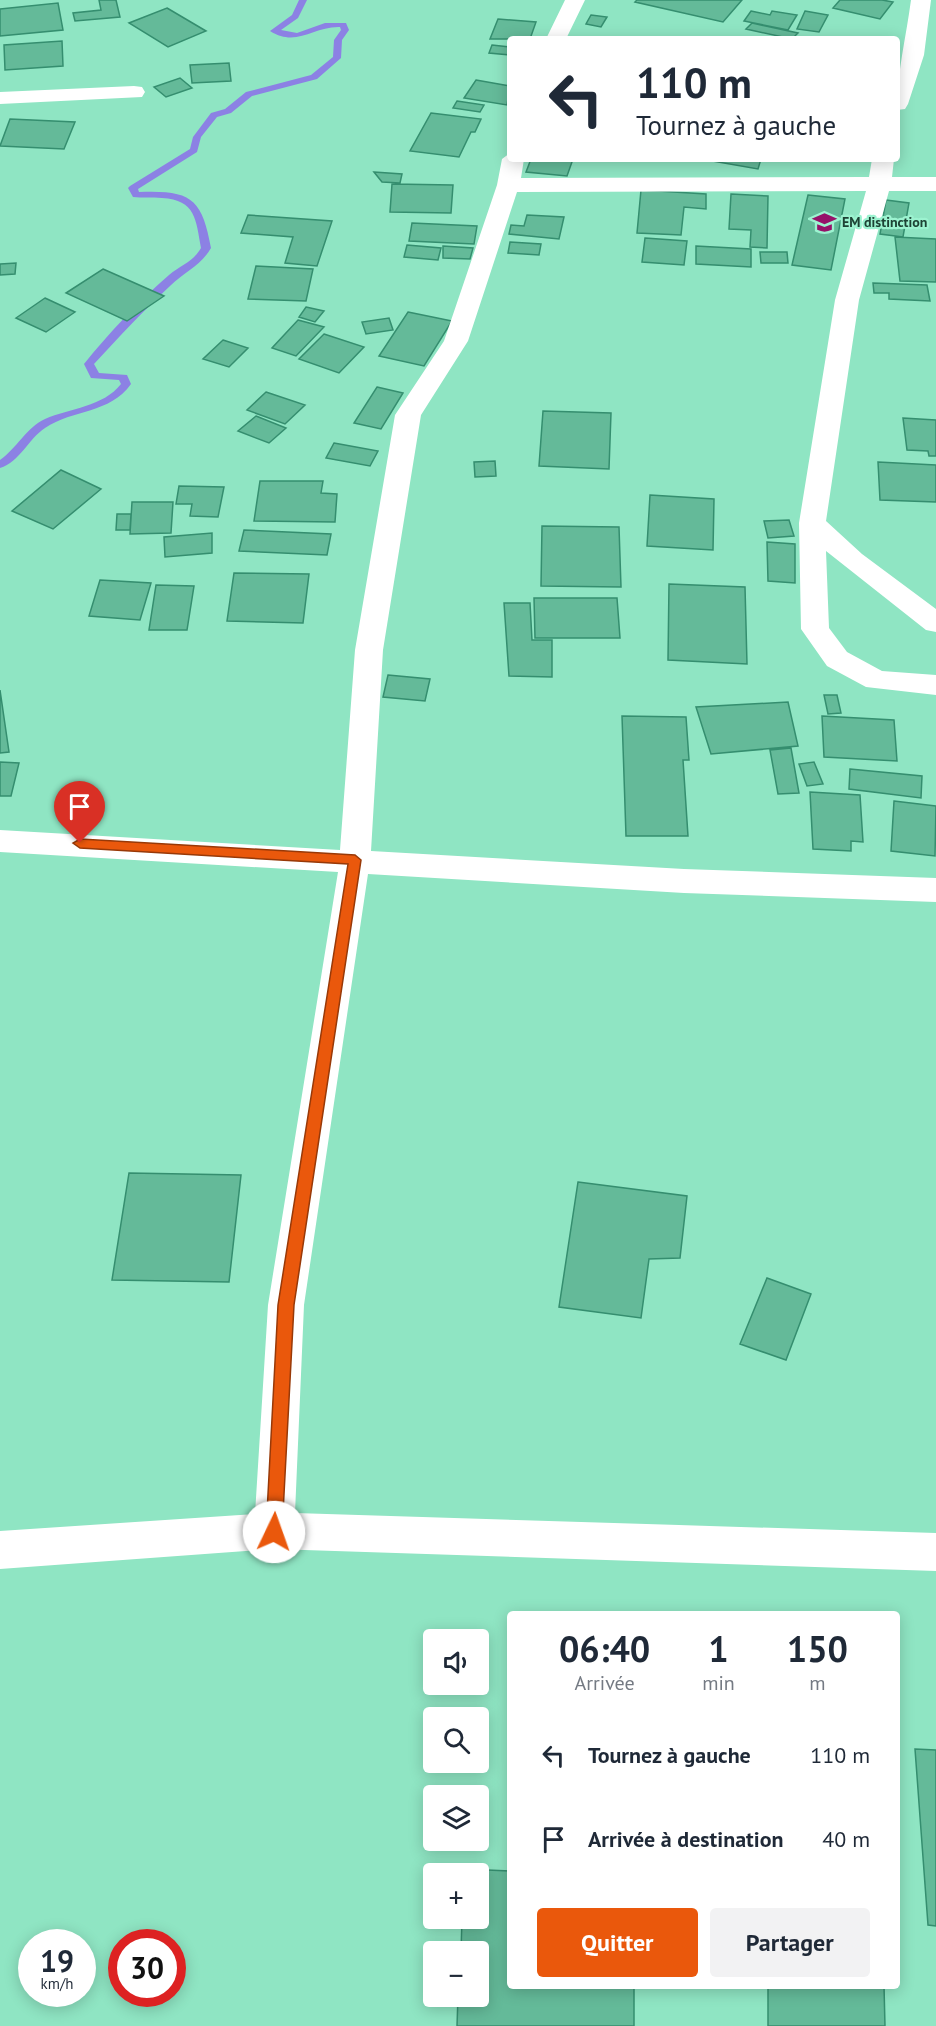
<!DOCTYPE html>
<html lang="fr">
<head>
<meta charset="utf-8">
<style>
	body { margin:0; font-family:"PT Sans",sans-serif; background:#f2f2f3; color:#1f2937; height:100vh; display:flex; flex-direction:column; font-size:22px; white-space:nowrap }
	* { box-sizing:border-box; margin:0 }
	p { font-size:20px; color:#747a83 }
	.icon { flex:none; width:33px; height:33px; fill:none; stroke:currentColor; stroke-width:2; stroke-linecap:round; stroke-linejoin:round }
	.map { position:relative; flex:1; overflow:hidden }
	.drawer { position:absolute; left:507px; top:1611px; width:393px; height:378px; display:flex; flex-direction:column; background:#fff; border-radius:6px; box-shadow:0 3px 15px #0003 }
	.drawer>* { flex:none }
	.top-card { position:absolute; left:507px; top:36px; width:393px; height:126px; border-radius:6px; box-shadow:0 3px 15px #0003; background:#fff; color:#1f2937; overflow:hidden }
	.controls { position:absolute; left:423px; top:1629px; display:grid; gap:12px }
	.controls a { display:grid; place-items:center; width:66px; height:66px; border-radius:6px; background:#fff; box-shadow:0 3px 15px #0003; font-size:30px }
	.speed { position:absolute; left:18px; top:1929px; display:flex; gap:12px; font-size:30px; font-weight:700; text-align:center }
	.speed>* { display:grid; place-content:center; width:78px; height:78px; border-radius:50%; background:#fff; box-shadow:0 3px 15px #0003; line-height:1 }
	.speed small { font-size:15px; font-weight:400 }
	.speed .limit { border:9px solid #d22; background:#fff; color:#111 }
	.pin { position:absolute; display:grid; place-items:center; width:51px; height:51px; color:#fff; margin:-62px -26px; border-radius:50% 50% 50% 0; rotate:-45deg; box-shadow:0 0 6px #0007 }
	.pin .icon { rotate:45deg }
	.me { position:absolute; width:66px; margin:-33px; rotate:3deg; stroke-linejoin:round; filter:drop-shadow(0 0 4px #0008) }
	.turn { display:flex; align-items:center; gap:21px; height:126px; padding:0 30px; font-size:27px }
	.turn .icon { width:78px; height:78px; stroke-width:2.5 }
	.turn b { display:block; font-size:42px; line-height:51px }
	.eta { display:flex; justify-content:space-evenly; align-items:center; height:102px; text-align:center }
	.eta b { font-size:36px; font-weight:700; line-height:42px }
	.action { display:flex; gap:12px; margin-top:auto; padding:12px 30px }
	.action a { flex:1; height:69px; border-radius:6px; background:#ea580c; color:#fff; font-size:24px; font-weight:700; line-height:69px; text-align:center }
	.action a+a { background:#f2f2f3; color:#1f2937 }
	ul { padding:0; list-style:none }
	li { display:flex; align-items:center; gap:18px; height:84px; padding:0 30px }
	li div { flex:1 }
	li b { display:block; font-size:22px }
	li em { font-style:normal }
	.map>svg:first-child { display:block }
	.lines { fill:none; stroke-linecap:round; stroke-linejoin:round }
	.stream { fill:#8c81e4; fill-rule:evenodd }
	.building { fill:#64ba99; stroke:#358e6f; stroke-width:1.5 }
	.minor { fill:#fff; fill-rule:evenodd }
	.route { fill:#ea580c; stroke:#983908; stroke-width:1.5 }
	.labels { text-anchor:middle; stroke-width:4.5; stroke-linejoin:round; paint-order:stroke }
	.far-poi-label { font-size:14px; font-weight:bold; fill:#1d4234; stroke:#9cf3d0; text-anchor:start }
</style>
</head>
<body>
<div class="map">
<svg width="936" height="2026" viewBox="0 0 936 2026">
	<rect width="100%" height="100%" fill="#8fe5c3"/>
	<g class="lines">
		<path class="stream" d="M299 0H307L298 18 281 30 297 33 325 23H346L349 30 342 40 341 58 317 79 252 96 231 113 217 117 201 137 197 152 138 189 139 192C191 190 202 198 211 248 200 267 185 271 170 286 143 311 119 337 94 364L99 373 127 375 131 384C110 414 73 409 45 428 28 439 20 462 0 468V460C17 448 26 428 45 419 70 408 103 407 121 384L119 380 91 378 84 364C109 333 139 301 169 275 181 265 193 262 201 248 196 220 196 200 162 198 152 197 142 198 133 197L128 188 130 186 190 149 193 137 211 113 225 109 246 92 311 75 333 57 334 40 341 30 340 27C313 26 297 48 270 31L292 15Z"/>
	</g>
	<path class="building" d="M99 0H116L120 17 75 21 73 13 101 10Z
		M637 0H742L723 22 635 2Z
		M840 0H882L893 2 880 19 833 8Z
		M58 3 63 30 0 36V9Z
		M167 8 206 31 168 47 129 23Z
		M751 11 770 15 772 11 797 15 788 30 744 21Z
		M805 11 828 15 819 32 797 29Z
		M591 15 607 17 601 27 586 24Z
		M498 19 536 22 530 39H490Z
		M752 23 798 33 792 39 746 29Z
		M62 41 63 66 5 70 4 45Z
		M492 45 510 47V55L489 53Z
		M229 63 231 81 192 83 190 65Z
		M180 78 192 88 166 97 154 87Z
		M476 80 510 86 507 105 464 98Z
		M457 101 484 105 480 112 453 108Z
		M431 113 481 119 475 132H471L459 157 410 151Z
		M10 119 75 122 64 149 0 146Z
		M531 159H573L567 176 526 172Z
		M701 159H761L758 169Z
		M374 172 402 174 400 183 382 182Z
		M392 184 453 185 451 213 390 212Z
		M641 190 706 194V209L684 207 681 235 637 233Z
		M731 194 768 196 767 248 750 247 751 230 729 229Z
		M808 195 845 199 831 270 792 265Z
		M886 200 909 203 903 237 880 234Z
		M248 215 332 221 317 266 285 263 293 237 241 233Z
		M527 215 564 217 559 239 509 234 511 225 524 226Z
		M412 223 477 226 474 244 409 241Z
		M895 237 936 239V282L900 281Z
		M645 238 687 241 684 265 642 262Z
		M510 242 541 244 539 255 508 253Z
		M407 245 441 248 438 260 404 257Z
		M443 246 473 248 470 259 443 258Z
		M696 246 751 249V267L696 264Z
		M760 252H787L788 263H761Z
		M16 263 15 274 0 275V264Z
		M256 266 313 269 306 301 248 299Z
		M103 269 164 296 127 321 66 293Z
		M873 283 927 285 930 301 889 299V293H874Z
		M45 298 75 312 46 332 16 318Z
		M306 307 324 311 315 322 299 317Z
		M408 312 452 321 424 366 379 356Z
		M389 318 393 330 366 334 362 322Z
		M298 320 324 327 296 356 272 348Z
		M324 334 364 347 339 373 299 359Z
		M223 340 248 348 229 367 203 359Z
		M377 387 403 393 381 429 354 423Z
		M266 392 305 405 285 424 247 410Z
		M543 411 611 413 609 469 539 466Z
		M256 416 286 428 269 443 238 431Z
		M903 418 936 420V456H929L928 451 907 450Z
		M334 443 378 451 370 466 326 458Z
		M495 461 496 476 475 477 474 462Z
		M878 462 936 465V502L880 500Z
		M61 470 101 489 53 529 12 511Z
		M260 481H323L321 493 337 494 335 522 254 521Z
		M179 486 224 487 218 517 190 516 192 504H176Z
		M650 495 714 499 713 550 647 546Z
		M132 502H173L171 533 130 534Z
		M117 514H131L130 530H116Z
		M789 520 794 536 768 538 764 521Z
		M542 526 619 527 621 587 541 586Z
		M244 530 331 534 327 555 239 551Z
		M212 533V553L165 557 164 537Z
		M767 542 795 544V583L768 581Z
		M234 573 309 574 303 623 227 621Z
		M100 580 151 583 140 620 89 616Z
		M669 584 745 587 747 664 668 660Z
		M156 585 194 586 187 630H149Z
		M534 598H617L620 638H535Z
		M504 603H530L532 640H552V677L509 676Z
		M388 675 430 679 425 701 383 697Z
		M0 690 9 752 0 753Z
		M824 695H837L841 713 828 714Z
		M788 702 798 746 711 754 696 707Z
		M622 716 686 717 689 760H683L688 836H626Z
		M822 716 894 720 897 761 824 757Z
		M791 748 799 793 778 794 770 750Z
		M0 762 19 763 11 796H0Z
		M814 762 823 784 807 786 799 764Z
		M850 769 922 776 921 798 849 789Z
		M810 792 860 795 863 842 851 841V851L813 849Z
		M894 801 936 806 935 856 891 851Z
		M129 1173 241 1175 229 1282 112 1280Z
		M578 1182 687 1196 680 1258 649 1259 641 1318 559 1307Z
		M767 1278 811 1294 786 1360 740 1344Z
		M915 1749 936 1750V1926L928 1925Z
		M464 1869 510 1871V1986H634V2026H457L458 1996H478V1952H461L462 1918H478V1874H464Z
		M768 1986H884L885 2026H768Z"/>
	<g class="lines">
		<path class="minor" d="M565 0H585L566 39H546Z
			M911 0H931L924 55 908 104 905 109 897 110C897 72 906 38 911 0Z
			M134 86 142 87 145 92 142 97 0 104V92Z
			M510 153V159H524L521 178 869 177 872 159H894L892 177H936V191H889L859 300 826 521 862 554 936 609V632L926 630 826 551 829 628 847 652 882 671 936 675V695L866 687 827 666 801 629 799 523 835 300 866 191 517 192 468 341 421 415 383 650 371 851 684 869 936 878V902L684 893 368 874 304 1305 295 1513 936 1533V1571L274 1549 0 1569V1531L255 1514 268 1305 338 872 0 852V830L340 850 355 650 395 415 444 341 497 185 502 159Z"/>
	</g>
	<path class="route" d="M80 839 355 855 361 860 294 1305 282 1532 280 1537 274 1539 268 1537 266 1532 278 1305 348 864 80 848 73 843Z"/>
	<defs>
		<symbol id="school-bare" viewBox="-9 -9 18 18"><path d="M0-5L7-2L0 1L-7-2ZM-4 1L0 2.5L4 1V4Q0 6-4 4Z" fill="#961269" stroke="#9cf3d0" stroke-width="2.5" paint-order="stroke"/></symbol>
	</defs>
	<g fill-rule="evenodd">
		<use href="#school-bare" x="808" y="206" width="33" height="33"/>
	</g>
	<g class="labels">
		<g class="far-poi-label">
			<text x="842" y="227">EM distinction</text>
		</g>
	</g>
</svg>
<div class="controls">
<a><svg class="icon" aria-label="sound" viewBox="0 0 24 24"><path d="M4 9h4l5-4v14l-5-4H4zM17 9q2 3 0 6"/></svg></a>
<a><svg class="icon" aria-label="search" viewBox="0 0 24 24"><circle cx="10" cy="10" r="6"/><path d="M15 15l6 6"/></svg></a>
<a><svg class="icon" aria-label="layers" viewBox="0 0 24 24"><path d="M12 4l9 5-9 5-9-5zM3 14l9 5 9-5"/></svg></a>
<a>+</a>
<a>−</a>
</div>
<div class="speed"><div>19<small>km/h</small></div><div class="limit">30</div></div>
<div class="pin" style="left:80px;top:843px;background:#d93025"><svg class="icon" aria-label="arrive" viewBox="0 0 24 24"><path d="M6 21V4h12l-3 4 3 4H6"/></svg></div>
<svg class="me" style="left:274px;top:1532px" viewBox="-20 -20 40 40"><circle r="19" fill="#fff"/><path d="M0-13L10 11 0 6-10 11z" fill="#ea580c"/></svg>
<div class="top-card">
<div class="turn"><svg class="icon" aria-label="left" viewBox="0 0 24 24"><path d="M17 20v-9H6M10 6l-5 5 5 5"/></svg><div><b>110 m</b>Tournez à gauche</div></div>
</div>
<section class="drawer">
<div class="eta">
<div><b>06:40</b><p>Arrivée</p></div>
<div><b>1</b><p>min</p></div>
<div><b>150</b><p>m</p></div>
</div>
<ul>
<li><svg class="icon" aria-label="left" viewBox="0 0 24 24"><path d="M17 20v-9H6M10 6l-5 5 5 5"/></svg><div><b>Tournez à gauche</b></div><em>110 m</em></li>
<li><svg class="icon" aria-label="arrive" viewBox="0 0 24 24"><path d="M6 21V4h12l-3 4 3 4H6"/></svg><div><b>Arrivée à destination</b></div><em>40 m</em></li>
</ul>
<div class="action"><a>Quitter</a><a>Partager</a></div>
</section>
</div>
</body>
</html>
